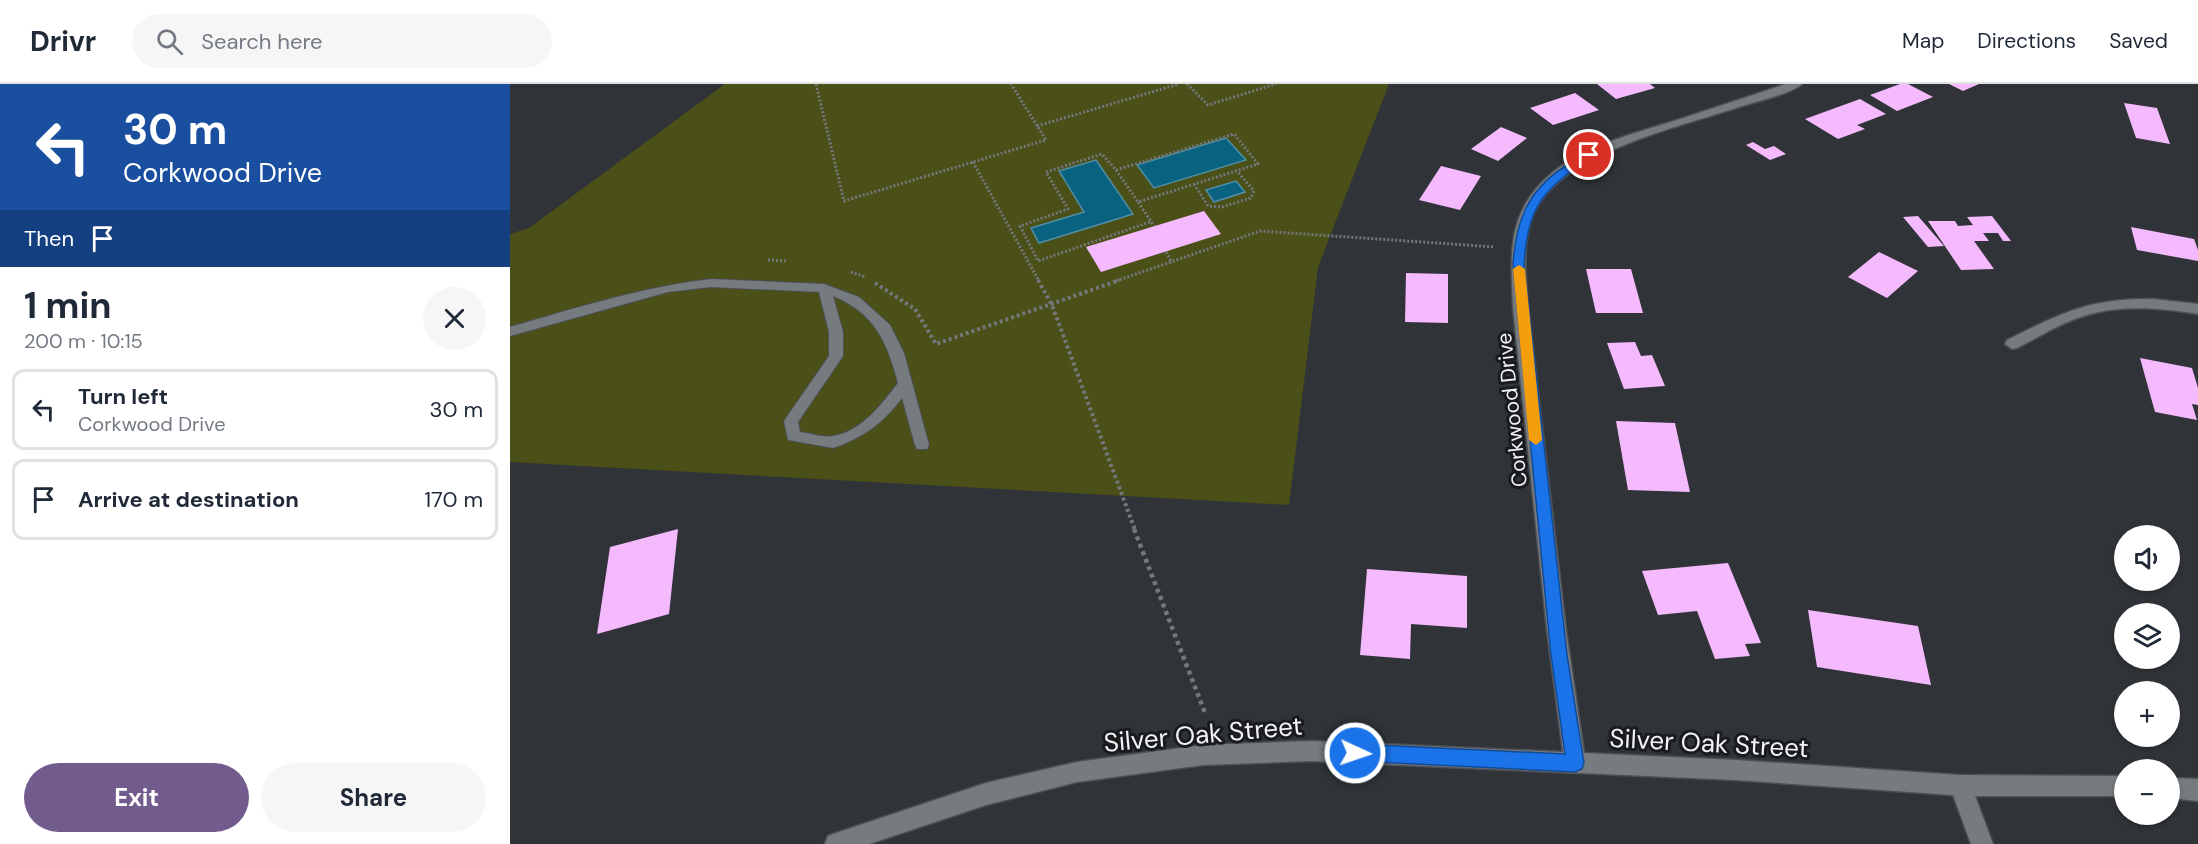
<!DOCTYPE html>
<html lang="en">
<head>
<meta charset="utf-8">
<style>
	body { margin:0; font-family:"DM Sans",sans-serif; background:#f6f6f7; color:#1f2937; height:100vh; display:flex; flex-direction:column; font-size:22px; white-space:nowrap }
	* { box-sizing:border-box; margin:0 }
	p { font-size:20px; color:#747a83 }
	.icon { flex:none; width:33px; height:33px; fill:none; stroke:currentColor; stroke-width:2; stroke-linecap:round; stroke-linejoin:round }
	.map { position:relative; flex:1; overflow:hidden }
	.side { display:flex; flex-direction:column; background:#fff; width:510px }
	.side>* { flex:none }
	.guide { background:#1a4fa0; color:#fff; overflow:hidden }
	.controls { position:absolute; left:1604px; top:441px; display:grid; gap:12px }
	.controls a { display:grid; place-items:center; width:66px; height:66px; border-radius:50%; background:#fff; box-shadow:0 2px 4px #0004; font-size:30px }
	.pin { position:absolute; display:grid; place-items:center; width:51px; height:51px; color:#fff; margin:-26px; border:3px solid #fff; border-radius:50%; box-shadow:0 2px 6px #0007 }
	.me { position:absolute; width:66px; margin:-33px; rotate:93deg; stroke-linejoin:round; filter:drop-shadow(0 0 4px #0008) }
	.turn { display:flex; align-items:center; gap:21px; height:126px; padding:0 24px; font-size:27px }
	.turn .icon { width:78px; height:78px; stroke-width:2.5 }
	.turn b { display:block; font-size:42px; line-height:51px }
	.then { display:flex; align-items:center; height:57px; padding:0 24px; background:#0003; gap:12px; font-size:22px }
	.round { display:grid; place-items:center; flex:none; width:63px; height:63px; border-radius:32px; background:#f6f6f7 }
	.head { display:flex; align-items:center; justify-content:space-between; height:102px; padding:0 24px }
	h1 { font-size:36px; font-weight:700; line-height:45px }
	.button { display:flex; gap:12px; margin-top:auto; padding:12px 24px }
	.button a { flex:1; height:69px; border-radius:36px; background:#725c8e; color:#fff; font-size:24px; font-weight:700; line-height:69px; text-align:center }
	.button a+a { background:#f6f6f7; color:#1f2937 }
	ul { padding:0; list-style:none }
	li { display:flex; align-items:center; gap:18px; height:81px; margin:0 12px 9px; padding:0 12px; border:3px solid #e0e1e3; border-radius:12px }
	li div { flex:1 }
	li b { display:block; font-size:22px }
	li em { font-style:normal }
	header { display:flex; align-items:center; gap:36px; box-sizing:border-box; height:84px; padding:0 30px; background:#fff; border-bottom:2px solid #e0e1e3 }
	header strong { font-size:28px }
	nav { display:flex; gap:33px; margin-inline-start:auto; font-size:21px }
	.search { width:420px; height:54px; background:#f6f6f7; display:flex; align-items:center; gap:15px; box-sizing:border-box; padding:0 21px; border-radius:33px; color:#747a83; font-size:22px }
	main { display:flex; flex:1; min-height:0 }
	.map>svg:first-child { display:block }
	.green { fill:#4a5017 }
	.water { fill:#0a6281; stroke:#4f8ea4; stroke-width:1.5 }
	.building { fill:#f5b9fd }
	.lines { fill:none; stroke-linecap:round; stroke-linejoin:round }
	.service-casing { stroke:#4c4f53; stroke-width:2 }
	.minor-casing { stroke:#4c4f53; stroke-width:3 }
	.path-far2 { stroke:#74777b; stroke-width:3; stroke-dasharray:2 2; stroke-linecap:butt }
	.path-far1 { stroke:#74777b; stroke-width:4; stroke-dasharray:3 3; stroke-linecap:butt }
	.path { stroke:#74777b; stroke-width:4.5; stroke-dasharray:4 4; stroke-linecap:butt }
	.service { fill:#767b80; fill-rule:evenodd }
	.minor { fill:#767b80; fill-rule:evenodd }
	.route { fill:#1a73e8; stroke:#114b97; stroke-width:1.5 }
	.slow { fill:#f59e0b }
	.labels { text-anchor:middle; stroke-width:6; stroke-linejoin:round; paint-order:stroke }
	.street-label { font-size:21px; fill:#f1f3f6; stroke:#191b1d }
	.near-street-label { font-size:26px; fill:#f1f3f6; stroke:#191b1d }
</style>
</head>
<body>
<header>
<strong>Drivr</strong>
<div class="search"><svg class="icon" aria-label="search" viewBox="0 0 24 24"><circle cx="10" cy="10" r="6"/><path d="M15 15l6 6"/></svg>Search here</div>
<nav><a>Map</a><a>Directions</a><a>Saved</a></nav>
</header>
<main>
<section class="side">
<div class="guide">
<div class="turn"><svg class="icon" aria-label="left" viewBox="0 0 24 24"><path d="M17 20v-9H6M10 6l-5 5 5 5"/></svg><div><b>30 m</b>Corkwood Drive</div></div>
<div class="then">Then<svg class="icon" aria-label="arrive" viewBox="0 0 24 24"><path d="M6 21V4h12l-3 4 3 4H6"/></svg></div>
</div>
<div class="head"><div><h1>1 min</h1><p>200 m · 10:15</p></div><a class="round"><svg class="icon" aria-label="close" viewBox="0 0 24 24"><path d="M6 6l12 12M18 6L6 18"/></svg></a></div>
<ul>
<li><svg class="icon" aria-label="left" viewBox="0 0 24 24"><path d="M17 20v-9H6M10 6l-5 5 5 5"/></svg><div><b>Turn left</b><p>Corkwood Drive</p></div><em>30 m</em></li>
<li><svg class="icon" aria-label="arrive" viewBox="0 0 24 24"><path d="M6 21V4h12l-3 4 3 4H6"/></svg><div><b>Arrive at destination</b></div><em>170 m</em></li>
</ul>
<div class="button"><a>Exit</a><a>Share</a></div>
</section>
<div class="map">
<svg width="1688" height="760" viewBox="0 0 1688 760">
	<rect width="100%" height="100%" fill="#303438"/>
	<path class="green" d="M215 0H879L808 183 779 421 0 378V150L19 144Z"/>
	<path class="water" d="M716 54 736 76 644 104 627 81Z
		M586 76 623 130 529 159 521 144 574 128 549 87Z
		M726 97 735 108 704 118 696 106Z"/>
	<path class="building" d="M1087 0H1140L1145 4 1106 15Z
		M1390 0H1398L1423 13 1387 27 1360 11Z
		M1439 0H1469L1453 7Z
		M1065 9 1089 26 1043 41 1020 24Z
		M1350 15 1376 30 1347 41 1355 45 1328 55 1295 35Z
		M1614 19 1647 24 1660 60 1626 54Z
		M991 43 1017 54 988 77 961 65Z
		M1243 58 1255 65 1264 62 1276 70 1260 76 1236 61Z
		M931 82 971 92 950 126 909 116Z
		M694 127 711 150 591 188 576 163Z
		M1408 132 1434 162 1418 163 1393 133Z
		M1482 132 1501 157H1493L1488 149H1473L1479 157H1464L1484 185 1451 186 1418 137H1445L1448 142 1463 141 1457 133Z
		M1621 143 1684 155 1688 166V177L1627 166Z
		M1369 168 1408 187 1377 214 1338 193Z
		M1076 185H1121L1133 229H1086Z
		M896 189 938 190V239L895 238Z
		M1125 258 1131 272 1142 271 1155 302 1114 305 1097 259Z
		M1630 274 1682 284 1688 304V321L1682 320 1687 336 1645 328Z
		M1106 337 1165 339 1180 408 1118 406Z
		M168 445 159 530 87 550 100 463Z
		M1218 479 1251 559 1235 560 1240 572 1205 575 1187 527 1148 531 1132 487Z
		M857 485 957 492V544L901 540 900 575 850 571Z
		M1298 526 1408 542 1421 601 1307 583Z"/>
	<g class="lines">
		<defs>
			<path id="service" d="M201 195 314 200 349 213 380 241 394 269 419 361 417 365H407L405 361 392 314C373 339 353 354 323 364L278 356 274 337 319 272V248L309 208 201 203 158 208 0 252V243C66 224 132 203 201 195ZM323 212C365 229 377 258 388 299 372 320 351 348 323 352 313 354 299 349 290 348L288 338 333 272V248Z"/>
			<path id="minor" d="M1276 0H1292C1281 10 1245 18 1229 23 1170 43 1050 69 1024 129 1011 158 1016 194 1018 224L1056 546 1074 669 1226 676 1450 691 1614 692V712H1465L1483 760H1461L1443 711 1226 696 801 677 693 681 567 698 476 721 359 760H315L318 752 326 749 476 699 567 678 693 661 801 657 1053 668 1037 546 1003 224C1002 194 998 158 1011 129 1038 69 1111 54 1167 36 1204 24 1240 12 1276 0Z
				M1643 215 1688 220V230C1651 224 1610 220 1574 232 1550 239 1529 253 1507 264L1502 265 1495 260 1497 256C1552 229 1579 214 1643 215Z
				M1659 694 1688 695V717L1659 714Z"/>
		</defs>
		<use href="#service" class="service-casing"/>
		<use href="#minor" class="minor-casing"/>
		<path class="path-far2" d="M306 0 334 117 536 56 501 0
			M677 0 698 21 766 0
			M527 42 669 0
			M463 78 529 197
			M606 86 628 118
			M684 100 698 122 712 123 741 114 744 107 727 87
			M640 138 528 177 510 142 558 125 536 88 592 70 606 86 724 50 748 80 628 118 644 142
			M656 168 662 179
			M258 176 277 177
			M341 188 356 193
			M606 197 750 147 985 163"/>
		<path class="path-far1" d="M528 196 542 221 625 446
			M365 199 405 225 426 260 610 196"/>
		<path class="path" d="M624 445 695 629"/>
		<use href="#service" class="service"/>
		<use href="#minor" class="minor"/>
	</g>
	<path class="route" d="M1079 68 1084 71 1082 73C1034 105 1018 120 1014 180L1057 571 1074 679 1072 685 1065 688 845 677 839 675 837 669 839 663 845 660 1055 670 1041 571 1003 180C1006 138 1017 107 1054 83 1062 78 1070 71 1079 68Z"/>
	<path class="slow" d="M1009 181 1015 185 1032 356 1026 361 1019 356 1003 185Z"/>
	<g class="labels">
		<g class="street-label">
			<text transform="translate(1002 326) rotate(-96)" y="7">Corkwood Drive</text>
		</g>
		<g class="near-street-label">
			<text transform="translate(693 650) rotate(-5)" y="9">Silver Oak Street</text>
			<text transform="translate(1199 659) rotate(3)" y="9">Silver Oak Street</text>
		</g>
	</g>
</svg>
<div class="controls">
<a><svg class="icon" aria-label="sound" viewBox="0 0 24 24"><path d="M4 9h4l5-4v14l-5-4H4zM17 9q2 3 0 6"/></svg></a>
<a><svg class="icon" aria-label="layers" viewBox="0 0 24 24"><path d="M12 4l9 5-9 5-9-5zM3 14l9 5 9-5"/></svg></a>
<a>+</a>
<a>−</a>
</div>
<div class="pin" style="left:1079px;top:71px;background:#d93025"><svg class="icon" aria-label="arrive" viewBox="0 0 24 24"><path d="M6 21V4h12l-3 4 3 4H6"/></svg></div>
<svg class="me" style="left:845px;top:669px" viewBox="-20 -20 40 40"><circle r="17" fill="#1a73e8" stroke="#fff" stroke-width="3"/><path d="M0-11L8 9 0 5-8 9z" fill="#fff"/></svg>
</div>
</main>
</body>
</html>
